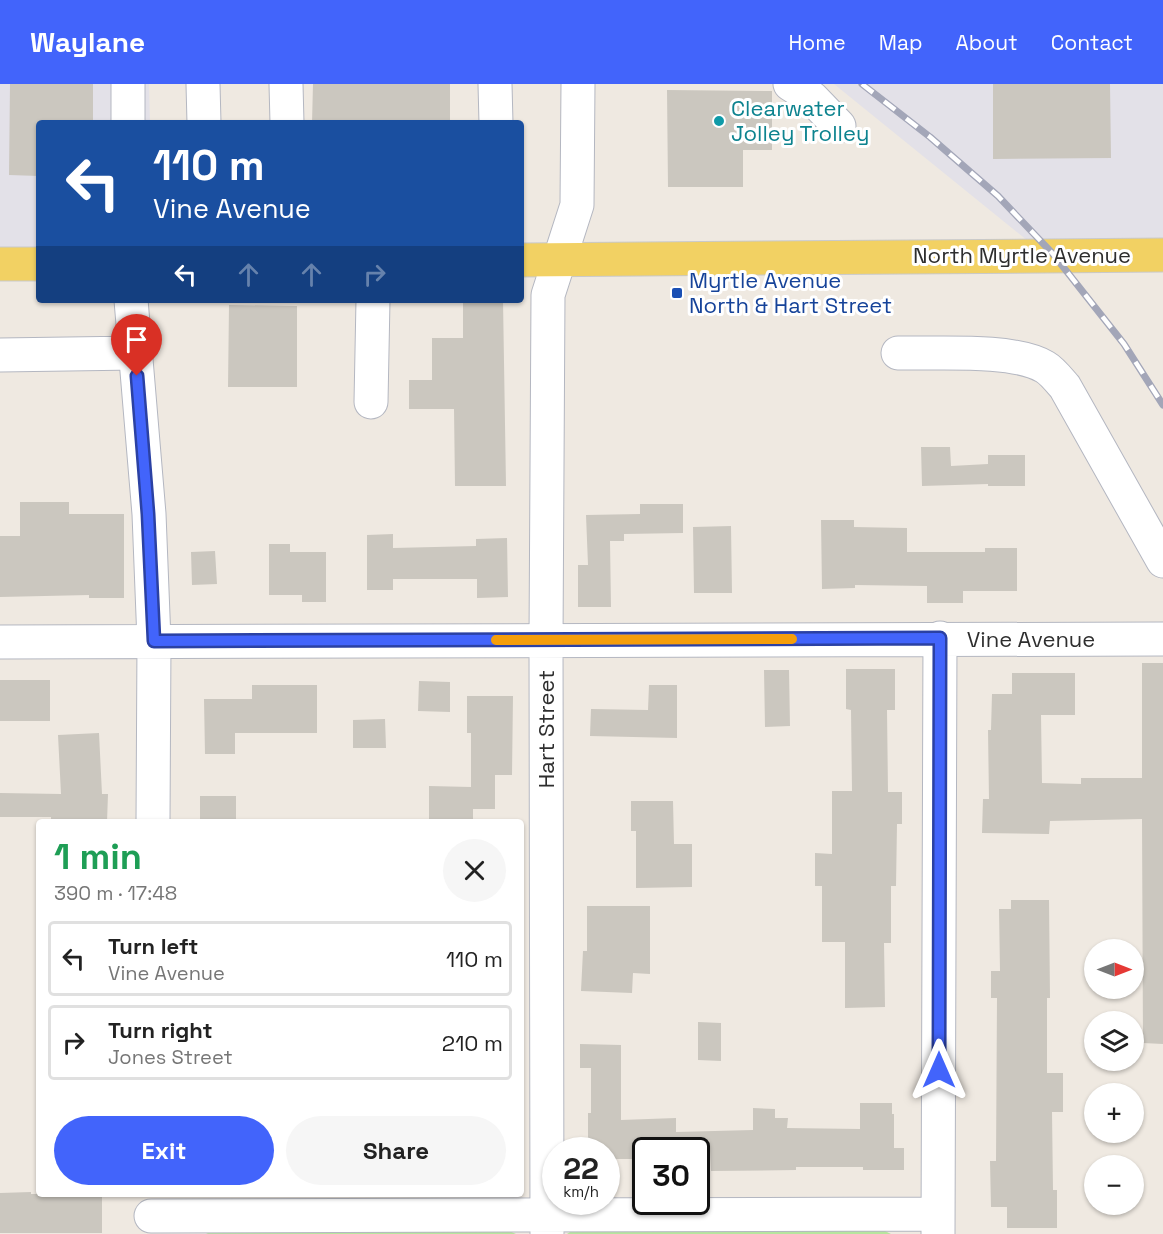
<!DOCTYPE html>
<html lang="en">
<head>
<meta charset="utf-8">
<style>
	body { margin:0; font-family:"Space Grotesk",sans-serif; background:#f6f6f6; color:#222; height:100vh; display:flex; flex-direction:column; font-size:22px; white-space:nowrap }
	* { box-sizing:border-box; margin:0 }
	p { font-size:20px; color:#767676 }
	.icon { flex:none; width:33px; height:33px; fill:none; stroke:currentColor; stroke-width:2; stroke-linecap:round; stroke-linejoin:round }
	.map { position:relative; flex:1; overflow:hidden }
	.drawer { position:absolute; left:36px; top:735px; width:488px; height:378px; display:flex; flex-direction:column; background:#fff; border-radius:6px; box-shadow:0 2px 4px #0004 }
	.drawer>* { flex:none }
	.hud { position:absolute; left:36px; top:36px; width:488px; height:183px; border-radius:6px; box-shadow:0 2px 4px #0004; background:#1a4fa0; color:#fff; overflow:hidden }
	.needle { width:39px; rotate:90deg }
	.tools { position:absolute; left:1084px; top:855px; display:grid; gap:12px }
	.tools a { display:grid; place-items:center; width:60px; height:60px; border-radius:50%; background:#fff; box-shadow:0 2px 4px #0004; font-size:30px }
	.speed { position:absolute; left:542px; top:1053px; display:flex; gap:12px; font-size:30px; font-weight:700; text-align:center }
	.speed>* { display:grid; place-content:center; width:78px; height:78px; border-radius:50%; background:#fff; box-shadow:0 2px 4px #0004; line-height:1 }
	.speed small { font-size:15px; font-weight:400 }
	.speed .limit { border:3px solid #111; border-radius:9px; background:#fff; color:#111 }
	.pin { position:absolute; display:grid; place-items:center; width:51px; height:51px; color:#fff; margin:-62px -26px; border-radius:50% 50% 50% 0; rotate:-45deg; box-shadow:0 0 6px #0007 }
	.pin .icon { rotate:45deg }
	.me { position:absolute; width:66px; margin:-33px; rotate:0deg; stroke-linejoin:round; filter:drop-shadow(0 0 4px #0008) }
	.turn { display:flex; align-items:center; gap:21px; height:126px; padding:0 18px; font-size:27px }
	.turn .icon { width:78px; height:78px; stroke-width:2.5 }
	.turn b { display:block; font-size:42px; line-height:51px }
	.lanes { display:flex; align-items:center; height:57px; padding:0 18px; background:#0003; justify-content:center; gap:30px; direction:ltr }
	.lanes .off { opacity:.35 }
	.round { display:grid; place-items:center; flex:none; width:63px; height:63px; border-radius:32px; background:#f6f6f6 }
	.headline { display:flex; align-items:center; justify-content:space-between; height:102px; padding:0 18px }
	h1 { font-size:36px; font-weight:700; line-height:45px; color:#1e9e55 }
	.cta { display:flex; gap:12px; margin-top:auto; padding:12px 18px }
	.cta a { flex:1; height:69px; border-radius:36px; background:#4264fb; color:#fff; font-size:24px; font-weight:700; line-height:69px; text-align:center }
	.cta a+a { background:#f6f6f6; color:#222 }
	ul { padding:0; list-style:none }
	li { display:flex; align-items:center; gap:18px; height:75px; margin:0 12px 9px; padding:0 6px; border:3px solid #e0e0e0; border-radius:6px }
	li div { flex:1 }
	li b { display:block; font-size:22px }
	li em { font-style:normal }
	header { display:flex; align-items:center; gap:36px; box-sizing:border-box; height:84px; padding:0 30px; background:#4264fb; color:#fff }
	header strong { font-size:28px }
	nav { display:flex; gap:33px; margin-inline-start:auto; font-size:21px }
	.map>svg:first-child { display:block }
	.industrial { fill:#e3e1e8 }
	.green { fill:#b6e59e }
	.building { fill:#cbc7bf }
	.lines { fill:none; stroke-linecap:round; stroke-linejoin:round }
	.minor-casing { stroke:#b4b7c1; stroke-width:35 }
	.major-casing { stroke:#c9c9c9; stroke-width:35 }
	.minor { stroke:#fff; stroke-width:33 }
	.major { stroke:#f2d163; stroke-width:33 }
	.rail-casing { stroke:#a3a6b8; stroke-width:7 }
	.rail { stroke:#fff; stroke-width:4.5; stroke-dasharray:14; stroke-linecap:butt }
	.route-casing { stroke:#2b41a3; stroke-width:15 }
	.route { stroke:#4264fb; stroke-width:10 }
	.slow { stroke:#f59e0b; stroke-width:10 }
	.culture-dot { fill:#0f9aa8; stroke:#fff; stroke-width:2 }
	.transit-dot { fill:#1a4fb4; stroke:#fff; stroke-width:2 }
	.labels { text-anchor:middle; stroke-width:6; stroke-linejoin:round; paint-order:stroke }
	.culture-label { font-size:22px; fill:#0d838f; stroke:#fff; text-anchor:start }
	.street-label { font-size:22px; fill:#2e2e2e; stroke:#fff }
	.transit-label { font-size:22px; fill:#164399; stroke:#fff; text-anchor:start }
</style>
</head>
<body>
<header>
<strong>Waylane</strong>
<nav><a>Home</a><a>Map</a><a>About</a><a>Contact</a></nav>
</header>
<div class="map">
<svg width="1163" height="1150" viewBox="0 0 1163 1150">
	<rect width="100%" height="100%" fill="#efe9e1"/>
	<path class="industrial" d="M0 0H113V39H39V167H0Z
		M142 0H149L150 39H143Z
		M834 0H1163V158L1028 157Z"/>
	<path class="green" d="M496 1141 516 1150H206L210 1148Z
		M579 1142 885 1147 891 1150H567Z"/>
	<path class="building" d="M10 0H93V39H39V92L9 91Z
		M313 0H450V39H312Z
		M993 0H1110L1111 74 993 75Z
		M667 6 772 7V66H743V103H668Z
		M463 216H503L506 402H455L454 325H409V296H432V254H463Z
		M229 221 297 222V303H228Z
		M921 363H950L951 382 988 380V371H1025V402H988V400L922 402Z
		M20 418H69V430H124V514H89V511L0 513V452H20Z
		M640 420H683V449L624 450V457H610L611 523H578V481H588L586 431 640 430Z
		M821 436H854V443L907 444V468H985V464H1017V507H963V519H927V502L855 501V504L822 505Z
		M731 442 732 509H694L693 443Z
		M393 450V464L476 462V455L507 454 508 513 477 514V495H393V506H367V451Z
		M269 460H290V468H326V518H302V511H269Z
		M215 467 217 500 192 501 191 468Z
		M1142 579H1163V960L1143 959 1142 735 1050 737 1049 750 982 749 983 715H989L988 646H991L992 610H1012V589H1075V631H1041L1042 699 1081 700V694H1142Z
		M846 585H895V626H887L888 708H902V740H897L896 802H891V859H884L885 923 845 924V858H822V802H815V769L832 770V707H852L851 626 846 625Z
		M764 586H789L790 642 765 643Z
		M0 596H50V637H0Z
		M419 597 450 598V628L418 627Z
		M252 601H317V649H235V670H205L204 615H252Z
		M649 601H677V654L590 652 591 625 648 626Z
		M467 612H513L512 691H495V725H473V738H429V702L471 703V649H467Z
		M385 635 386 664H353V636Z
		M99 649 102 710H108L107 738H51V733H0V709L61 710 58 651Z
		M200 712H236V738H200Z
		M631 717H673L674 760H692V803L636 804V747H631Z
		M1011 816H1049L1050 914H1047V989H1063V1028H1052L1053 1106H1057V1144H1007V1123H991L990 1077H996L997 914H991V887H1000L999 825H1011Z
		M587 822H650V890L633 889 632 909 581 907 583 867H587Z
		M698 938 721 939V977L698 976Z
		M580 960 621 961V1036L676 1034V1048L753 1046V1024L775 1025V1034H788L787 1044 860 1045V1019H892V1030H894V1064H904V1086H863V1083H796V1086L711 1087 710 1066H645V1075H606V1066H588V1029H591V984H580Z
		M31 1108V1110H102V1149H0V1109Z"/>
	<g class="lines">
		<defs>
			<path id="minor" d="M128 0V39
				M203 0 204 39
				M286 0 287 39
				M495 0 496 39
				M790 0 812 14 839 42
				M131 216 149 430 154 557 153 738
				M898 269C936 270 1013 264 1045 283 1052 287 1059 296 1065 303L1163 477
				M0 271 136 269
				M371 318 373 216
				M0 558 1163 555
				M151 1132 938 1130
				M547 1150 546 556 548 211 577 121 578 0
				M938 1150 940 554"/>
			<path id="major" d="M520 176 1163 171
				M0 180H39"/>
		</defs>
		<use href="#minor" class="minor-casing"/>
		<use href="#major" class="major-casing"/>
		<use href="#minor" class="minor"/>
		<use href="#major" class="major"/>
		<defs>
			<path id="rail" d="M862 0 930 53 998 112 1053 170 1124 260 1163 321"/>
		</defs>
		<use href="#rail" class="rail-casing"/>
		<use href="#rail" class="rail"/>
	</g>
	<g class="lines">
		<defs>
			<path id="route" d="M137 292 148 430 154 557 940 554 939 986"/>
		</defs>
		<use href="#route" class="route-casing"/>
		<use href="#route" class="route"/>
		<path class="slow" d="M496 556 792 555"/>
	</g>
	<circle class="culture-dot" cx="719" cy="37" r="6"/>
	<rect class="transit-dot" x="671" y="203" width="12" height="12" rx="3"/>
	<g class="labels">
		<g class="culture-label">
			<text x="731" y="32">Clearwater<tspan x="731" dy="25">Jolley Trolley</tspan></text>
		</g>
		<g class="street-label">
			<text x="1022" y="179">North Myrtle Avenue</text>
			<text x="1031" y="563">Vine Avenue</text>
			<text transform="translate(546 645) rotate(-90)" y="8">Hart Street</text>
		</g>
		<g class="transit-label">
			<text x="689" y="204">Myrtle Avenue<tspan x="689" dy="25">North &amp; Hart Street</tspan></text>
		</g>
	</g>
</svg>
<div class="tools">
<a><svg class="needle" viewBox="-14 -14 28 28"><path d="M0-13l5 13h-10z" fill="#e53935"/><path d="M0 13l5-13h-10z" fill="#767676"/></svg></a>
<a><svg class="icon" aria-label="layers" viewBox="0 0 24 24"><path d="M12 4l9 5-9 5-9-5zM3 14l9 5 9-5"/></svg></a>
<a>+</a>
<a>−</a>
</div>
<div class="speed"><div>22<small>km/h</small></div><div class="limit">30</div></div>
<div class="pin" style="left:137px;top:292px;background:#d93025"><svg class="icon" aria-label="arrive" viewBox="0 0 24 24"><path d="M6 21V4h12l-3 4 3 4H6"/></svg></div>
<svg class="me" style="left:939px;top:986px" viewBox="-20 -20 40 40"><path d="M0-17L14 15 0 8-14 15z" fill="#4264fb" stroke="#fff" stroke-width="4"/></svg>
<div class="hud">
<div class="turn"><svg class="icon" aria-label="left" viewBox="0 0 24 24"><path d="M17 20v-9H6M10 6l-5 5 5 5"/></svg><div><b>110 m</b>Vine Avenue</div></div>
<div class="lanes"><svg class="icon" aria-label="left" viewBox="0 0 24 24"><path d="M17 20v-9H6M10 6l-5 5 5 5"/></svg><svg class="icon off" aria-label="ahead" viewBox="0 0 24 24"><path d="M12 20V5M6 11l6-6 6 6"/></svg><svg class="icon off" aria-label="ahead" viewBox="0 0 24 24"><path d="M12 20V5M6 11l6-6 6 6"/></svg><svg class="icon off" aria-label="right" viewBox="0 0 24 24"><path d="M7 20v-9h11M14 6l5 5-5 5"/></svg></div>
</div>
<section class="drawer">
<div class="headline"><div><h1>1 min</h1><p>390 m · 17:48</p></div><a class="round"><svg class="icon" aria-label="close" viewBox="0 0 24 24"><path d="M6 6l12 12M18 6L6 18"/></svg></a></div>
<ul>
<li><svg class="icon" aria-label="left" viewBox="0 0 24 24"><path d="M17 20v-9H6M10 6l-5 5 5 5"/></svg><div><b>Turn left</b><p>Vine Avenue</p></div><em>110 m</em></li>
<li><svg class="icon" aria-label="right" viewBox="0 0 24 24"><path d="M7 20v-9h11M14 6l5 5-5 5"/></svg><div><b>Turn right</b><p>Jones Street</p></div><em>210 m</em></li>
</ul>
<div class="cta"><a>Exit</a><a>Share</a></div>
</section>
</div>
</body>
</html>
